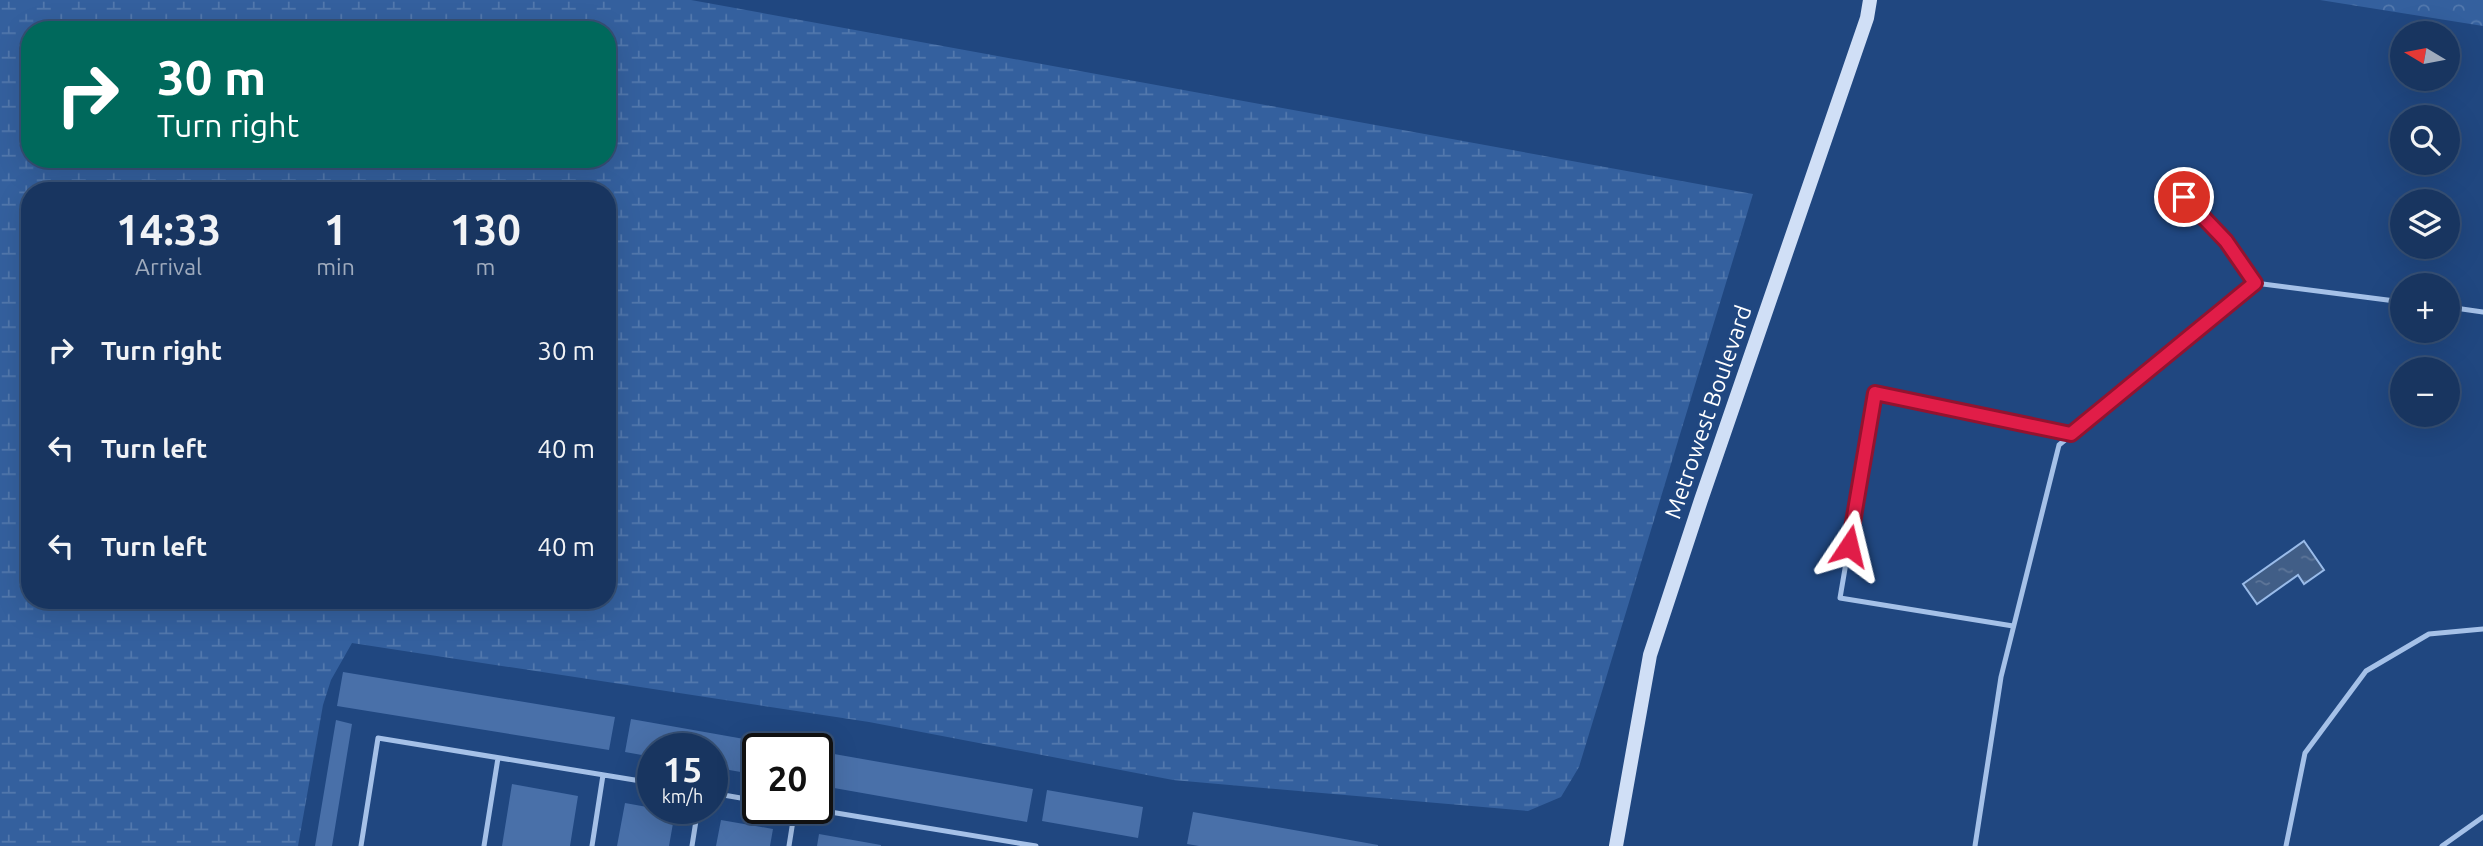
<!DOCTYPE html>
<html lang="en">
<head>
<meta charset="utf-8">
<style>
	body { margin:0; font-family:Ubuntu,sans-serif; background:#254069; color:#f1f3f6; height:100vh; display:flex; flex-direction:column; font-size:26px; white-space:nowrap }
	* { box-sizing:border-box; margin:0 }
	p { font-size:23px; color:#9fabbd }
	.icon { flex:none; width:38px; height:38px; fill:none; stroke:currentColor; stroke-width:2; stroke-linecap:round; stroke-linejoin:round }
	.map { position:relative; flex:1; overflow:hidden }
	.side { position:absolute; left:21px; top:182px; width:595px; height:427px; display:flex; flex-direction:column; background:#183560; border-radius:28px; box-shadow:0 7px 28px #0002,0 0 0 2px #365075 }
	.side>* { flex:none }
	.banner { position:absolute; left:21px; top:21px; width:595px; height:147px; border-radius:28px; box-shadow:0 7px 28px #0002,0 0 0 2px #365075; background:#00695c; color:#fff; overflow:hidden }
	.needle { width:46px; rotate:280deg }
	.controls { position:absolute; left:2390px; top:21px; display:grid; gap:14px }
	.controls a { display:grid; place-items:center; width:70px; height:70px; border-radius:50%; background:#183560; box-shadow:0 7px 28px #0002,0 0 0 2px #365075; font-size:35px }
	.speed { position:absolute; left:637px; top:733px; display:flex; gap:14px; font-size:35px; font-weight:700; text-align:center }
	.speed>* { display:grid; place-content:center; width:91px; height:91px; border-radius:50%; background:#183560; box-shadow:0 7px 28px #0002,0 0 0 2px #365075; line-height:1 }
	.speed small { font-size:18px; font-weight:400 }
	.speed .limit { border:4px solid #111; border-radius:10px; background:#fff; color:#111 }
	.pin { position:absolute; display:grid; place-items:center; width:60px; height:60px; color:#fff; margin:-30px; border:4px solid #fff; border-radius:50%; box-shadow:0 2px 7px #0007 }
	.me { position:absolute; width:77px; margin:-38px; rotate:10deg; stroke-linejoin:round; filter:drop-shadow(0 0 5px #0008) }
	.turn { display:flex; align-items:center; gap:24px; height:147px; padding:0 21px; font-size:32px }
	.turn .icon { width:91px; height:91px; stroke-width:2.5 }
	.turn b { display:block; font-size:49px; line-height:60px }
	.eta { display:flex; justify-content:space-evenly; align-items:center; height:119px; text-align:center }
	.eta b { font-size:42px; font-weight:600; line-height:49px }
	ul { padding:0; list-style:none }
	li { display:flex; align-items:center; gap:21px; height:98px; padding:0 21px }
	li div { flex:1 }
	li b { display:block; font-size:26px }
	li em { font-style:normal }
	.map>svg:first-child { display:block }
	.wetland { fill:url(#wetland-marsh); fill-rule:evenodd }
	.park { fill:url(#park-crowns) }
	.water { fill:url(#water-ripples); stroke:#99bbe9; stroke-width:2 }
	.building { fill:#4970a9 }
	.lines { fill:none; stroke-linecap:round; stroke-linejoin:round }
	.lane { stroke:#a5c1e8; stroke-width:5 }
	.secondary { stroke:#d0dff6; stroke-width:14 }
	.route-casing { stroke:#92132f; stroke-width:18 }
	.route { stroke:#e11d48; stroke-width:12 }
	.labels { text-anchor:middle; stroke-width:7; stroke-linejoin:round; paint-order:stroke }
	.street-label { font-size:23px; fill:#fff; stroke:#204780 }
</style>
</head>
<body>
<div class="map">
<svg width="2483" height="846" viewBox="0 0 2483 846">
	<defs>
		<pattern id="wetland-marsh" width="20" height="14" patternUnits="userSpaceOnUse" patternTransform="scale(1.75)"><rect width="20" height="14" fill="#34609e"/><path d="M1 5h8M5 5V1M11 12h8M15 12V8" fill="none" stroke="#5278ad"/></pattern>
		<pattern id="park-crowns" width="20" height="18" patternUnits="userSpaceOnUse" patternTransform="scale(1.75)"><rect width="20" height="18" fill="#34609e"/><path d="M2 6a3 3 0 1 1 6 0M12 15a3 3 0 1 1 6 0" fill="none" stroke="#5278ad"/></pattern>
		<pattern id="water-ripples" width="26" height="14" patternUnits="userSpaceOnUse" patternTransform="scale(1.75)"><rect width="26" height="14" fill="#415e87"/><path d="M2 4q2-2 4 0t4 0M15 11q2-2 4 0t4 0" fill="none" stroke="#5e7699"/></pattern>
	</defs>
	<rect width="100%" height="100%" fill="#204780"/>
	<path class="wetland" d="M0 0H691L1753 194 1579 767 1561 797 1528 811 1173 780 869 722 352 643 331 680 323 705 298 846H0ZM30 30H607V159H30ZM30 191H607V600H30Z"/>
	<path class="park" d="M2320 0H2483V26Z"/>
	<path class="water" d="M2304 541 2324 570 2304 584 2298 575 2257 604 2243 584Z"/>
	<path class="building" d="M343 672 615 717 609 750 337 706Z
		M631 719 796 748V749H758V775L712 767V749H653V757L625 752Z
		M336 720 352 724 332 846H315Z
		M817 751 1033 789 1027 822 817 785Z
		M512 784 578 796 570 846H502Z
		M1047 790 1143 807 1138 838 1042 821Z
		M625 803 675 812 669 846H617Z
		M1193 812 1378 845V846H1199L1187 844Z
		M721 820 773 829 770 846H716Z
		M819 834 881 845V846H817Z"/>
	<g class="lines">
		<path class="lane" d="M2184 197 2226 241 2255 283
			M2448 307 2483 312
			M2013 626 1840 598 1875 393 2071 434
			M712 793 758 801
			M806 808 1036 846
			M361 846 378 738 653 783
			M484 846 498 758
			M592 846 603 775
			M692 846 698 808
			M789 846 795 808
			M1975 846 2001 677 2059 445 2255 283 2403 302
			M2286 846 2305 753 2366 671 2429 634 2483 629
			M2442 846 2483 817"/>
		<path class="secondary" d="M1616 846 1650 655 1701 500 1867 18 1870 0"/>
	</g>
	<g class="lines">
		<defs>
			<path id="route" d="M1849 546 1875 393 2071 434 2255 283 2226 241 2184 197"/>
		</defs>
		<use href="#route" class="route-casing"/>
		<use href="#route" class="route"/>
	</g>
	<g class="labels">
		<g class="street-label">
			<text transform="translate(1708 412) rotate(-71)" y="8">Metrowest Boulevard</text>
		</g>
	</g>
</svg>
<div class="controls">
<a><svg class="needle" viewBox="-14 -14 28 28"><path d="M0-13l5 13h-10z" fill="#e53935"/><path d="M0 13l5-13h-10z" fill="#9fabbd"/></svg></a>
<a><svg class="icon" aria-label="search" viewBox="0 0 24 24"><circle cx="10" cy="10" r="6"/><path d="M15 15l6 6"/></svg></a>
<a><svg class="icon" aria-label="layers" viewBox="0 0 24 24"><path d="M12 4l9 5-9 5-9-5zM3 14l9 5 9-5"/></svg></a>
<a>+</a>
<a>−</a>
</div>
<div class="speed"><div>15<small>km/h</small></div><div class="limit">20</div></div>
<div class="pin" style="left:2184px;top:197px;background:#d93025"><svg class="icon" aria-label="arrive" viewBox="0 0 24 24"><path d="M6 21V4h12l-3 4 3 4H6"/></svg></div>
<svg class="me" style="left:1849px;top:546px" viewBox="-20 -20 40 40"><path d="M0-17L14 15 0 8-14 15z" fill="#e11d48" stroke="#fff" stroke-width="4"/></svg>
<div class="banner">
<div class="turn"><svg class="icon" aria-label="right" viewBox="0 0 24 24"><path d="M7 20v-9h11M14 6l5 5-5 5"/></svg><div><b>30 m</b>Turn right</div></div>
</div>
<section class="side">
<div class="eta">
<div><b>14:33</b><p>Arrival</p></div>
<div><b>1</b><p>min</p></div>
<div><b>130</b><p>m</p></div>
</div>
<ul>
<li><svg class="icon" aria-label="right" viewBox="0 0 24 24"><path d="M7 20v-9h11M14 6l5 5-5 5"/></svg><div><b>Turn right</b></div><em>30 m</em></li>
<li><svg class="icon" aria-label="left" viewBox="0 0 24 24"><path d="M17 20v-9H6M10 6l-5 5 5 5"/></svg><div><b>Turn left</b></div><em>40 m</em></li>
<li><svg class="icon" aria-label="left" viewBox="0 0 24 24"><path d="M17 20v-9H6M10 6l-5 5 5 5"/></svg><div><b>Turn left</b></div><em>40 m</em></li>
</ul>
</section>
</div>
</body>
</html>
